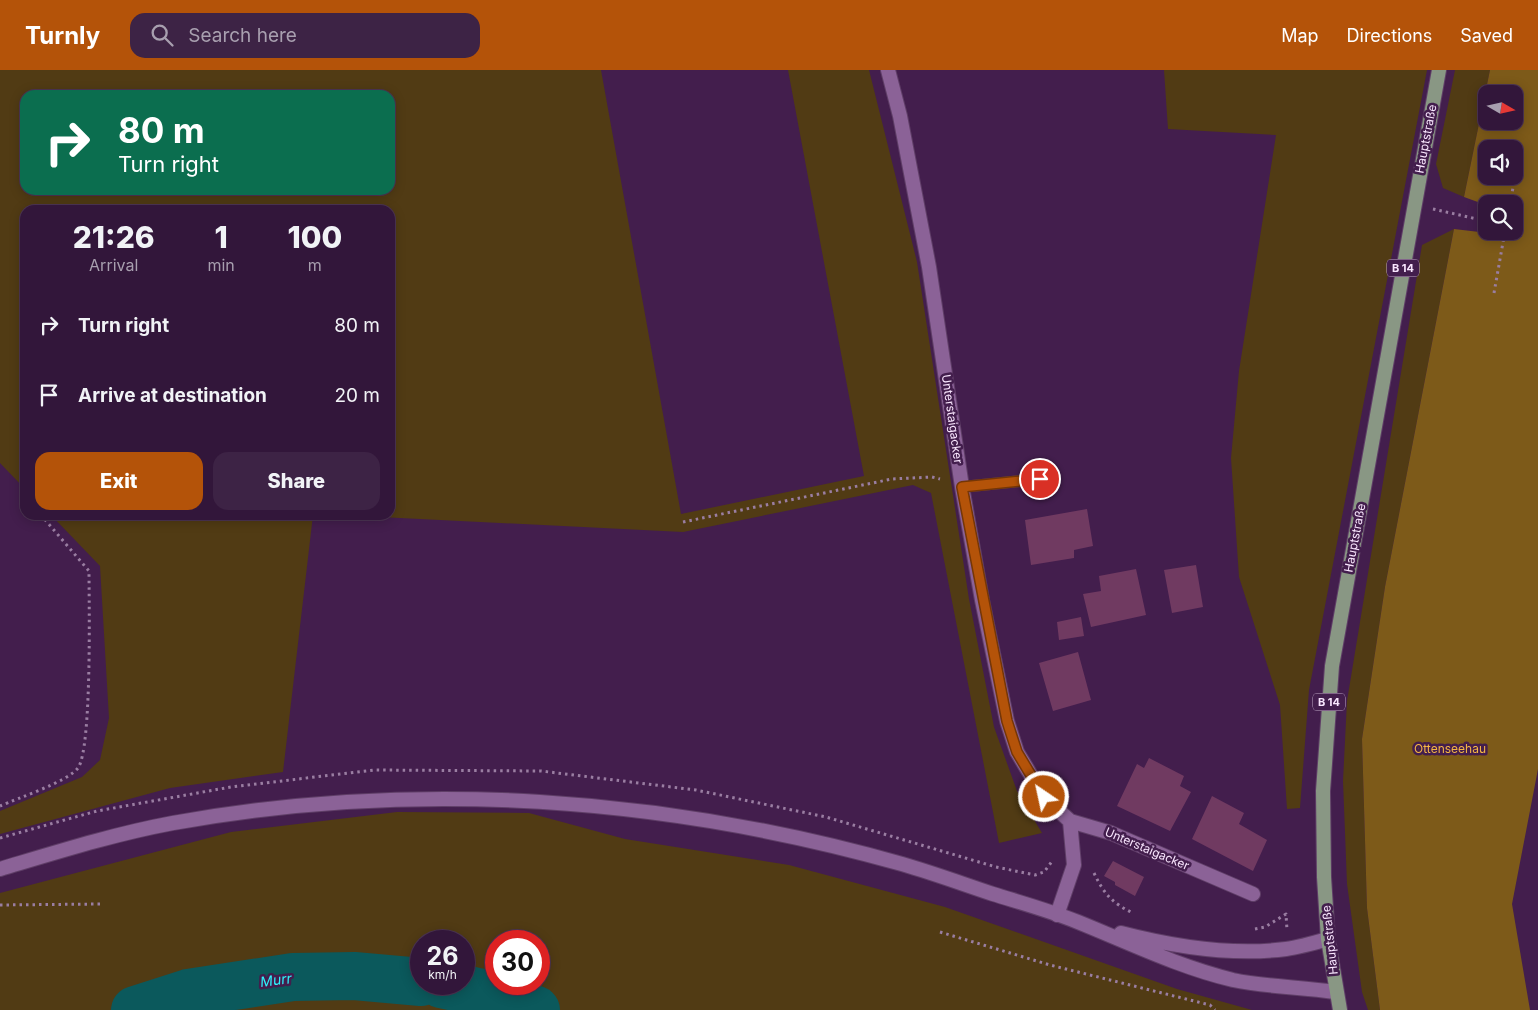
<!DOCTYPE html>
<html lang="en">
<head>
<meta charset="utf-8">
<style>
	body { margin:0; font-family:Inter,sans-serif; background:#3d2345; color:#f1f3f6; height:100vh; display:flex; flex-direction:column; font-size:19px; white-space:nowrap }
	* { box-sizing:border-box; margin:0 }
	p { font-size:16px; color:#a89faf }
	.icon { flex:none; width:28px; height:28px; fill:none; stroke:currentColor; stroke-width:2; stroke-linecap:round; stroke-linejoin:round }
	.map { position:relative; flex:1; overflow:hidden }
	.panel { position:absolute; left:20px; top:135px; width:375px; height:315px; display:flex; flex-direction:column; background:#32163a; border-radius:15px; box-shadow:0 2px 12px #0003,0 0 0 1px #4d3554 }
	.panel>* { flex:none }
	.guide { position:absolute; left:20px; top:20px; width:375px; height:105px; border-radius:15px; box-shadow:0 2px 12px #0003,0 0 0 1px #4d3554; background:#0b6e4f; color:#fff; overflow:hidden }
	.needle { width:32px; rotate:99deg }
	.tools { position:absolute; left:1478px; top:15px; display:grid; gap:10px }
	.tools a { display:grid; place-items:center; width:45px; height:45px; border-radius:10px; background:#32163a; box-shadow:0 2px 12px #0003,0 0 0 1px #4d3554; font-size:25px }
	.speed { position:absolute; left:410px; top:860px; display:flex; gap:10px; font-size:25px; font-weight:700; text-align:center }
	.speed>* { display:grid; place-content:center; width:65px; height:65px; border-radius:50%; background:#32163a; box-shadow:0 2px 12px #0003,0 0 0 1px #4d3554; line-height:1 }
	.speed small { font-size:12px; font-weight:400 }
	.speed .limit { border:8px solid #d22; background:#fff; color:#111 }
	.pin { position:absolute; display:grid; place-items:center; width:42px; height:42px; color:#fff; margin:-21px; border:2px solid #fff; border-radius:50%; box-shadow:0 1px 5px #0007 }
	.me { position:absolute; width:55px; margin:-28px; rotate:326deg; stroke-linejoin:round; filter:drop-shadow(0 0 4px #0008) }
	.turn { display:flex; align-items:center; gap:18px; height:105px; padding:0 15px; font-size:22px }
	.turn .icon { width:65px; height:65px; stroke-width:2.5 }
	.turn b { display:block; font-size:35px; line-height:42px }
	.eta { display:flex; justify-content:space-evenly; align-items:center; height:85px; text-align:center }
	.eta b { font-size:30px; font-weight:800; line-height:35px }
	.action { display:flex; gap:10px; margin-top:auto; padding:10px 15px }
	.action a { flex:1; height:58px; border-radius:15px; background:#b45309; color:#fff; font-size:20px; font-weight:800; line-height:58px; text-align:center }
	.action a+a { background:#3d2345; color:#f1f3f6 }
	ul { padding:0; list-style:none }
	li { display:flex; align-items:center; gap:15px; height:70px; padding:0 15px }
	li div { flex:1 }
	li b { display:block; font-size:19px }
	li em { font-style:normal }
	header { display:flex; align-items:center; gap:30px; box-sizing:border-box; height:70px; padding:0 25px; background:#b45309; color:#fff }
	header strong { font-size:24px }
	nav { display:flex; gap:28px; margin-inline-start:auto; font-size:18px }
	.search { width:350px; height:45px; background:#3d2345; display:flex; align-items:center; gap:12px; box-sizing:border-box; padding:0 18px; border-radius:15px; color:#a89faf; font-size:19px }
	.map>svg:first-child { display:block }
	.green { fill:#513b14; fill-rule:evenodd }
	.forest { fill:#7d5a19; fill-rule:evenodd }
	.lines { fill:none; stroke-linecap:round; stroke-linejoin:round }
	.stream { stroke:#0b595c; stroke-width:8 }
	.river { stroke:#0b595c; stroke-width:48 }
	.building { fill:#703a61 }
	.service-casing { stroke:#5f3e67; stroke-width:12 }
	.minor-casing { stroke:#5f3e67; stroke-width:16 }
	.tertiary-casing { stroke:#5f3e67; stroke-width:16 }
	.primary-casing { stroke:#5f3e67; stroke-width:16 }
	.path { stroke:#9a7ea2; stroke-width:3; stroke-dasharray:2.5 4; stroke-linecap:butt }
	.service { stroke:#8b6297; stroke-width:10 }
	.minor { stroke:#8b6297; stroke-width:14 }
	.tertiary { stroke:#8b6297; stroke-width:14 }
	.primary { stroke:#899784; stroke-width:14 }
	.route-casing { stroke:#753606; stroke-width:12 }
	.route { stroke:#b45309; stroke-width:9 }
	.labels { text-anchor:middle; stroke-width:5; stroke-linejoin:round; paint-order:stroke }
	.shield { fill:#431e4d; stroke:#c2aac9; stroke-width:1 }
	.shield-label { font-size:11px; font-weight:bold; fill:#f9e6fe }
	.street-label { font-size:12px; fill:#f9e6fe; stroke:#431e4d }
	.park-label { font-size:12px; fill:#f5b646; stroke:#431e4d }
	.water-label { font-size:14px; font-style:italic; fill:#2df5fc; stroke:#431e4d }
</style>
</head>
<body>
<header>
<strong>Turnly</strong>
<div class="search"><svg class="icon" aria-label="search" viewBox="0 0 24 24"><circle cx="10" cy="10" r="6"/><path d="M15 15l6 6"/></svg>Search here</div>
<nav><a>Map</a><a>Directions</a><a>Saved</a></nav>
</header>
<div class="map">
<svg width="1538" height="940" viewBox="0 0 1538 940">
	<rect width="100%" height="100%" fill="#431e4d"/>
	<path class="green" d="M0 0H601L681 444 864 406 788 0H869L917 192 969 529 994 657 1017 721 1042 763 999 773 931 423 913 415 683 462 340 445H390V140H25V419L0 393ZM25 25H390V120H25Z
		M1164 0H1427L1309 620 1300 738 1287 739 1280 635 1239 507 1231 388 1239 301 1276 65 1168 59Z
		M1455 0H1490L1464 127 1443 118 1436 94Z
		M1454 159 1385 517 1362 669 1367 838 1380 940H1368L1362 922 1347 814 1343 711 1347 631 1422 175Z
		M51 445H313L283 702 170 718 0 764V741L82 707 100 690 109 648 100 496Z
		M397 742 529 743 625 769 789 795 945 837 1177 919 1252 940H0V823L231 762ZM421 871H464V914H421ZM496 871H539V914H496Z"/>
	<path class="forest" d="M1490 0H1538V699L1512 834 1530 940H1380L1367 838 1362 669 1385 517 1454 159 1522 167 1523 148 1514 145V134L1486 135 1464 127ZM1486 24H1514V51H1486ZM1486 79H1514V106H1486Z"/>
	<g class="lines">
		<path class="stream" d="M188 923 193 940"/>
		<path class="river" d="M441 914 505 928 536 940
			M135 940 188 923 293 907 354 906 421 912"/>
	</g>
	<path class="building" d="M1087 439 1093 476 1074 480V488L1031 495 1025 450Z
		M1196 495 1203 537 1172 543 1164 500Z
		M1136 499 1146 545 1091 557 1083 524 1101 521 1099 506Z
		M1081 547 1084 566 1059 570 1057 552Z
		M1078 582 1091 630 1053 641 1039 593Z
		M1149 688 1184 706 1180 716 1191 722 1170 761 1117 736 1137 694 1144 698Z
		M1212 726 1244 743 1239 754 1267 770 1253 801 1192 769Z
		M1113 791 1144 807 1135 826 1115 815V812L1104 806Z"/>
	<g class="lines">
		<defs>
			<path id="service" d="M962 417 1040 409"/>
			<path id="minor" d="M888 0 900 46 929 197 962 417 982 530 1007 651 1017 682 1044 727 1070 751 1111 763 1253 824
				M1057 845 1074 795 1070 751"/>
			<path id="tertiary" d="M0 799C57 782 114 764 173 753 417 709 664 727 902 794 933 803 963 814 993 824 1022 833 1051 841 1078 852 1130 873 1179 897 1233 910 1266 917 1302 917 1335 922
				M1121 863C1175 877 1231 886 1286 879 1300 877 1314 873 1328 869"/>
			<path id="primary" d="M1340 940 1328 869 1324 807 1323 721 1332 596 1439 0"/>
		</defs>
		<use href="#service" class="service-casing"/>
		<use href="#minor" class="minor-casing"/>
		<use href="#tertiary" class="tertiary-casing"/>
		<use href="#primary" class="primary-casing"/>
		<path class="path" d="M1510 134 1519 85
			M1433 139 1486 151
			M1494 223 1505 161
			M683 452 892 409 932 407 940 409
			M0 736C18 728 67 712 78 698 92 678 89 534 89 501L41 445
			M0 768 97 741 231 717 374 700 541 701 696 720 826 747 996 797 1035 805 1044 802 1053 790
			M1094 803C1104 824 1112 833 1133 843
			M0 835 100 834
			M1255 859 1265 857 1286 844 1287 860
			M940 862 1050 895 1210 935 1215 940"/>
		<use href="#service" class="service"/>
		<use href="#minor" class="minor"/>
		<use href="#tertiary" class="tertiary"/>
		<use href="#primary" class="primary"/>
	</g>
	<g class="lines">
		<defs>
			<path id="route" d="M1040 409 962 417 1007 651 1017 682 1044 727"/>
		</defs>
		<use href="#route" class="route-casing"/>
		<use href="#route" class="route"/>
	</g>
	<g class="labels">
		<g class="shield">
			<rect x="1387" y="189.5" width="32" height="17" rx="4"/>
			<rect x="1313" y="623.5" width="32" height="17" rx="4"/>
		</g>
		<g class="shield-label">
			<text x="1403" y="202">B 14</text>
			<text x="1329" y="636">B 14</text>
		</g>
		<g class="street-label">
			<text transform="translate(1426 69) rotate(-79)" y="4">Hauptstraße</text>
			<text transform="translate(952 349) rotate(82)" y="4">Unterstaigacker</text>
			<text transform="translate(1355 468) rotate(-79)" y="4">Hauptstraße</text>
			<text transform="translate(1147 779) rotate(23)" y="4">Unterstaigacker</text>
			<text transform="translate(1330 870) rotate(-96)" y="4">Hauptstraße</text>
		</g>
		<g class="park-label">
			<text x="1450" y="683">Ottenseehau</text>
		</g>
		<g class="water-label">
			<text transform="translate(276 910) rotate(-7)" y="5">Murr</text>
		</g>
	</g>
</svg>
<div class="tools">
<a><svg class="needle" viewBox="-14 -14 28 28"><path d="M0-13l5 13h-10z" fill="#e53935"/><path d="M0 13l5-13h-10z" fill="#a89faf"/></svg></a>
<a><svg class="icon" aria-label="sound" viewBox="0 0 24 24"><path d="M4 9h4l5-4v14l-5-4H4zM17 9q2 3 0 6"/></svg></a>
<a><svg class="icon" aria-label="search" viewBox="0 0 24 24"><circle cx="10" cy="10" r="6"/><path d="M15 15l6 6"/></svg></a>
</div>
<div class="speed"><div>26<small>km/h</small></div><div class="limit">30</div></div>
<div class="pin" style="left:1040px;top:409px;background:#d93025"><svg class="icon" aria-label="arrive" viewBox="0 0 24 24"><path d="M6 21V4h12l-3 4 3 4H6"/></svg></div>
<svg class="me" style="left:1044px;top:727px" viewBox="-20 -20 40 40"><circle r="17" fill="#b45309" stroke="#fff" stroke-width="3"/><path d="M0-11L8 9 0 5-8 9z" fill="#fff"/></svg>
<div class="guide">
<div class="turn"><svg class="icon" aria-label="right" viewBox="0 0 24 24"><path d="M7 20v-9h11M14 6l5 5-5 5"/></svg><div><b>80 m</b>Turn right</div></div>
</div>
<section class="panel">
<div class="eta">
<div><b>21:26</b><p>Arrival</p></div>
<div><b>1</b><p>min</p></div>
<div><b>100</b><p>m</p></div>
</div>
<ul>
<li><svg class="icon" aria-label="right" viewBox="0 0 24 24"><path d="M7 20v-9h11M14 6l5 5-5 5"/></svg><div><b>Turn right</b></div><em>80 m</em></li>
<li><svg class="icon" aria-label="arrive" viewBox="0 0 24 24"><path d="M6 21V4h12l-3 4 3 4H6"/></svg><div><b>Arrive at destination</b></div><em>20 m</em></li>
</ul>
<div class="action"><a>Exit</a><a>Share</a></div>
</section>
</div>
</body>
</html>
